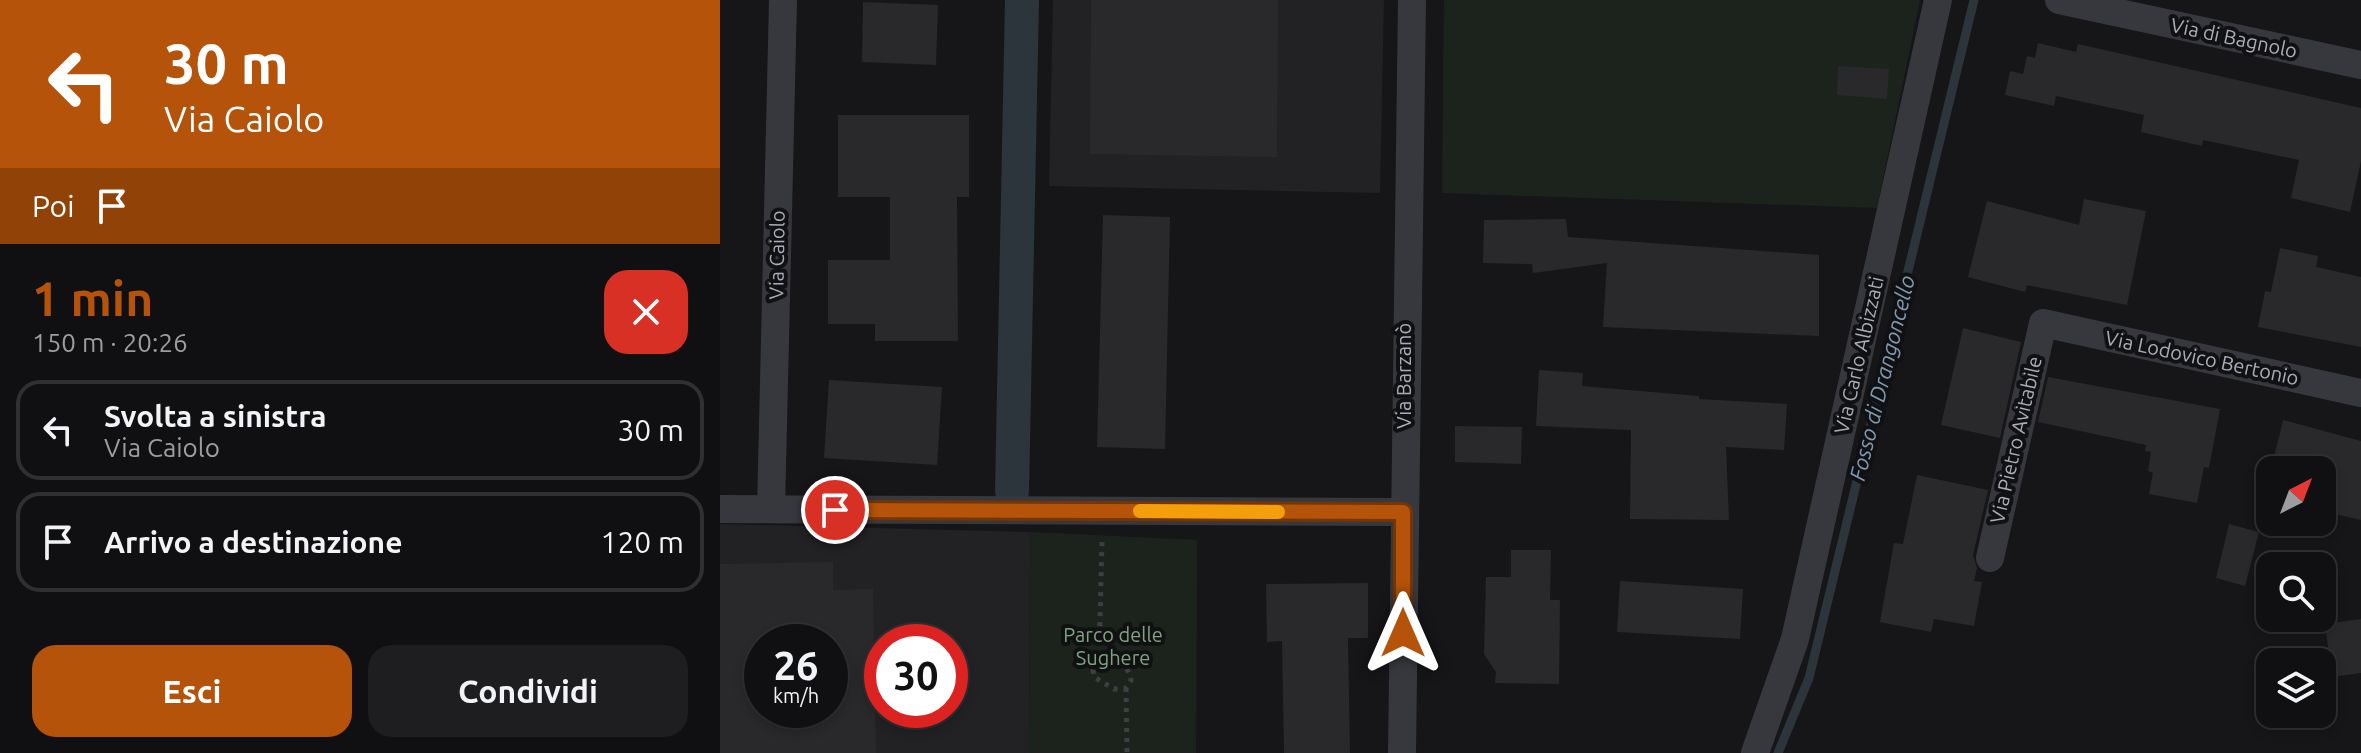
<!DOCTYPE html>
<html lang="it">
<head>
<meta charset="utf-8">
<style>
	body { margin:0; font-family:Ubuntu,sans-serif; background:#1e1e20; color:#f1f3f6; height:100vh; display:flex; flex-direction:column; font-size:30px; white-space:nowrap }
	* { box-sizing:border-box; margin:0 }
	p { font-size:26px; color:#9c9d9f }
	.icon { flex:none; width:44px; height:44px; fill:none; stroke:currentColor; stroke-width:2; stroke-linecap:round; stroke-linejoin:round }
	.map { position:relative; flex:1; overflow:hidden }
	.panel { display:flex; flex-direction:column; background:#101012; width:720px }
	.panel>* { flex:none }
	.guide { background:#b45309; color:#fff; overflow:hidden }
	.needle { width:52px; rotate:42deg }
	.buttons { position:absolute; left:1536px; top:456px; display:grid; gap:16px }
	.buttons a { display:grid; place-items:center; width:80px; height:80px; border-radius:16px; background:#101012; box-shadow:0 4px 12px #0003,0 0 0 2px #303032; font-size:40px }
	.speed { position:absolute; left:24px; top:624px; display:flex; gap:16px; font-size:40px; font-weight:700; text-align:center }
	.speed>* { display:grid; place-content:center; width:104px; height:104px; border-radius:50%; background:#101012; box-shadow:0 4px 12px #0003,0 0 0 2px #303032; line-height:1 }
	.speed small { font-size:20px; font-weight:400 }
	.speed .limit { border:12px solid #d22; background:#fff; color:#111 }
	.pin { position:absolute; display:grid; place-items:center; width:68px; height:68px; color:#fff; margin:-34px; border:4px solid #fff; border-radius:50%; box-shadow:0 2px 8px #0007 }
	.me { position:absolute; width:88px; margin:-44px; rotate:0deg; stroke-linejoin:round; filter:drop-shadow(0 0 6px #0008) }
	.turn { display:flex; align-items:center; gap:28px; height:168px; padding:0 32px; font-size:36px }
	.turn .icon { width:104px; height:104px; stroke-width:2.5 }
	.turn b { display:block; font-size:56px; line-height:68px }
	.then { display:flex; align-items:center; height:76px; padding:0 32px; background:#0003; gap:16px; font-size:30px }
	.round { display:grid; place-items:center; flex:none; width:84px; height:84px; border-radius:24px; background:#1e1e20 }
	.overview { display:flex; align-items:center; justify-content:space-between; height:136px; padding:0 32px }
	h1 { font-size:48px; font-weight:700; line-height:60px; color:#b45309 }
	.primary-button { display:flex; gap:16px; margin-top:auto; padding:16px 32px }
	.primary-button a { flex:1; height:92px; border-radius:24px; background:#b45309; color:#fff; font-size:32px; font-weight:700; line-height:92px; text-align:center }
	.primary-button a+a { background:#1e1e20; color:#f1f3f6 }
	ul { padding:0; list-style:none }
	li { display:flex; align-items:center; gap:24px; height:100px; margin:0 16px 12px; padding:0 16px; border:4px solid #303032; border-radius:24px }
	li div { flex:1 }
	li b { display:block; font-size:30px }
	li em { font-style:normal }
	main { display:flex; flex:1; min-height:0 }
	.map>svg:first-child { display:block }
	.built { fill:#222225; fill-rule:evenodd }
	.green { fill:#1c231d }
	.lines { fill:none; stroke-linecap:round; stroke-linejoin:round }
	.stream { stroke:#2c353c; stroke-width:9 }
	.canal { stroke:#2c353c; stroke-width:34 }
	.building { fill:#29292c; fill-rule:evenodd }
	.path { stroke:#3d3f44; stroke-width:5; stroke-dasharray:4 6; stroke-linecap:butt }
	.street { stroke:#37383d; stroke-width:28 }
	.route-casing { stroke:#753606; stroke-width:20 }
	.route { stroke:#b45309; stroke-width:14 }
	.slow { stroke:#f59e0b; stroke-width:14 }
	.labels { text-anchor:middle; stroke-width:8; stroke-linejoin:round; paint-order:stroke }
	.street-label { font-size:20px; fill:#a8adb8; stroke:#111113 }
	.park-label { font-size:20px; fill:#7fa381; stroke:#111113 }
	.water-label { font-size:22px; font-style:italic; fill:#7f9bb3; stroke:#111113 }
</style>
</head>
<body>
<main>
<section class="panel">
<div class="guide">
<div class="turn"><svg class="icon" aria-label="left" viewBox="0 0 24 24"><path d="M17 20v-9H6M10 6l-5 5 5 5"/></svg><div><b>30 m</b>Via Caiolo</div></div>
<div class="then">Poi<svg class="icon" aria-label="arrive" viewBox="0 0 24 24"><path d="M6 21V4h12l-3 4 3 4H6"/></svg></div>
</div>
<div class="overview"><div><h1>1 min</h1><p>150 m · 20:26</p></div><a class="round" style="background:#d93025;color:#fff"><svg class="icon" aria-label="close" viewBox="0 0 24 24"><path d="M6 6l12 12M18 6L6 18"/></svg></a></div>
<ul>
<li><svg class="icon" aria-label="left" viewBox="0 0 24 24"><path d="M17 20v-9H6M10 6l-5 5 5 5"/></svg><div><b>Svolta a sinistra</b><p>Via Caiolo</p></div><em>30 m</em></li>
<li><svg class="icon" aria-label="arrive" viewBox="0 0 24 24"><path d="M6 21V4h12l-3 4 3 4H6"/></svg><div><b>Arrivo a destinazione</b></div><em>120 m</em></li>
</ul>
<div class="primary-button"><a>Esci</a><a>Condividi</a></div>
</section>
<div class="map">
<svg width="1641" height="753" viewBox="0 0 1641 753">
	<rect width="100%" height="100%" fill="#161618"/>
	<path class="built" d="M333 0H664L660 193 329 186Z
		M0 524 310 532 309 753H0ZM42 642H110V710H42ZM162 642H230V710H162Z"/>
	<path class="green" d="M724 0H1200L1157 208 722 193Z
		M310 532 477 540 476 753H309Z"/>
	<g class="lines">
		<path class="stream" d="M1058 753 1089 678 1254 0"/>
		<path class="canal" d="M292 491 302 0"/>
	</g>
	<path class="building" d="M371 0H558L557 157 370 154Z
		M143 2 218 5 216 65 142 62Z
		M1318 43 1356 52 1358 44 1641 108V161L1630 212 1571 198 1579 160 1483 140 1482 146 1421 132 1424 115 1336 96 1334 106 1285 95 1290 71 1303 74 1307 56 1315 58Z
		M1118 66 1169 69 1167 99 1117 95Z
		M118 115H249V197H237L238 341H155V324H108V260H170V197H118Z
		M1364 199 1426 211 1407 305 1307 285 1305 292 1248 277 1267 201 1359 225Z
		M383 215 450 217 445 449 377 447Z
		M846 219 848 237 1099 255V336L883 327 887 263 813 273 812 264 763 263 764 220Z
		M1560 248 1598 256 1596 267 1641 277V347L1538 327 1545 291 1551 292Z
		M1243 328 1301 342 1280 438 1221 425Z
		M819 370 863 373 862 386 979 396V399L1067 404 1064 450 1006 447 1009 520 910 519 911 430 816 426Z
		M1328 377 1500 409 1489 468 1484 467 1477 503 1429 494 1433 473 1428 471 1431 452 1425 451 1426 445 1318 422Z
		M109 380 222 387 217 465 104 458Z
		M1563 420 1641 441V520L1602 511V470H1551Z
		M735 426 802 427 801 464 735 462Z
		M1197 475 1268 490 1253 555 1257 568 1254 581 1262 582 1254 626 1214 619 1211 632 1160 622 1174 543 1183 544Z
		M1509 524 1539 532 1525 586 1496 578Z
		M791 550H831L830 600H840L839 684 775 683 776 672 764 654 766 577H791Z
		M113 562V590L153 589 156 753H0V564ZM42 642H110V710H42Z
		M900 581 1023 589 1020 639 897 632Z
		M648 583V638H628L630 753H564L562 641 547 642 546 584Z
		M1641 619V673L1612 677 1605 624Z"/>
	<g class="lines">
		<path class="path" d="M379 663C395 659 409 663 411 681L406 688 394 689 374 677 373 670 379 663 382 540
			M406 688 407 753"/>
		<path class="street" d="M1339 0 1641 65
			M0 509 683 512
			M51 509 63 0
			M1270 558 1323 323 1641 393
			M682 753 692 0
			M1035 753 1075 639 1218 0"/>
	</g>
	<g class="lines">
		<defs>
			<path id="route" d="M115 510 683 512V633"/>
		</defs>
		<use href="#route" class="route-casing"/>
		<use href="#route" class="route"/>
		<path class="slow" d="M420 511 558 512"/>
	</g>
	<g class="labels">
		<g class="street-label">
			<text transform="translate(1514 38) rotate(12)" y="7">Via di Bagnolo</text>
			<text transform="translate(57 255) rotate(-89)" y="7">Via Caiolo</text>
			<text transform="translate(1139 355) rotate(-77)" y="7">Via Carlo Albizzati</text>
			<text transform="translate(1482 358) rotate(12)" y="7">Via Lodovico Bertonio</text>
			<text transform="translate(684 376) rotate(-90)" y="7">Via Barzanò</text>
			<text transform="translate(1296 440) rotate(-77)" y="7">Via Pietro Avitabile</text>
		</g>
		<g class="park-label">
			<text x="393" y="642">Parco delle<tspan x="393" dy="23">Sughere</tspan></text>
		</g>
		<g class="water-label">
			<text transform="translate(1162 378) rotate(-76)" y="8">Fosso di Drangoncello</text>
		</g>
	</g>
</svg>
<div class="buttons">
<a><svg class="needle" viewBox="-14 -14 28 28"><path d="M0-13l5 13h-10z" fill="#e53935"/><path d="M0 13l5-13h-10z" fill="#9c9d9f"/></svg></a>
<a><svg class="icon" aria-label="search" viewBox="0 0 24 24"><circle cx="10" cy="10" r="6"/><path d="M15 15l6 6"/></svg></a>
<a><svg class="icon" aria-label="layers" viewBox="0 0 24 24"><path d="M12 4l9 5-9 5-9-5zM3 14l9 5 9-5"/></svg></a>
</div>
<div class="speed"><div>26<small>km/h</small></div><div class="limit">30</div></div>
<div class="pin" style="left:115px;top:510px;background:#d93025"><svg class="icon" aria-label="arrive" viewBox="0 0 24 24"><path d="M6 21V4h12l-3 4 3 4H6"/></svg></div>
<svg class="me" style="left:683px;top:633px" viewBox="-20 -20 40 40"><path d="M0-17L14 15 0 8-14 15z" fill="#b45309" stroke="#fff" stroke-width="4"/></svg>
</div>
</main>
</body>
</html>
